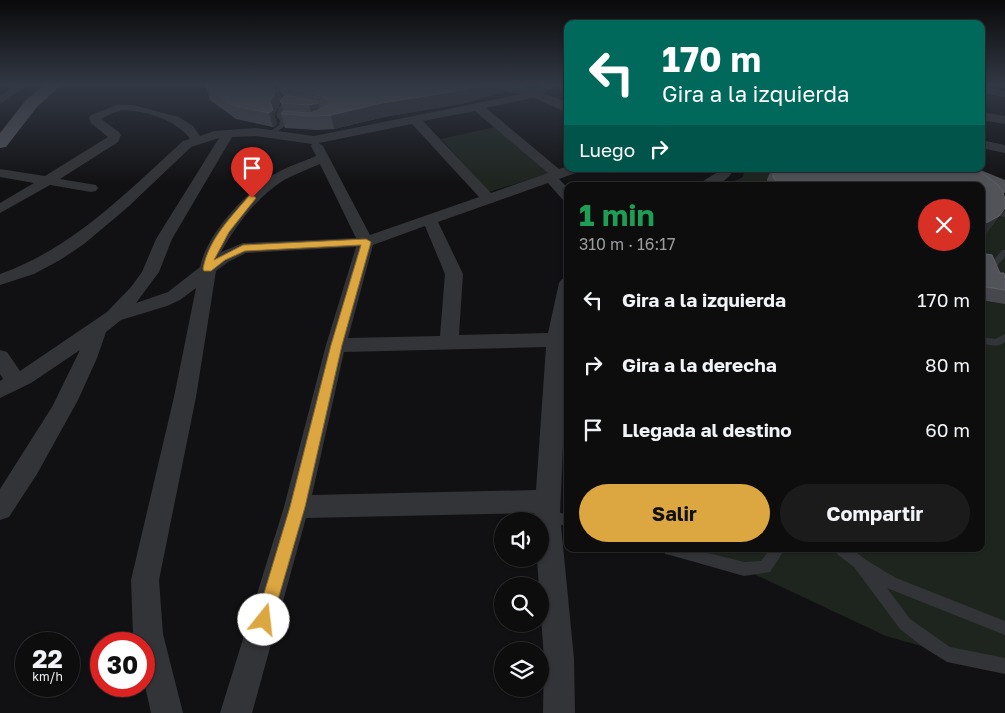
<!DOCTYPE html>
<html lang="es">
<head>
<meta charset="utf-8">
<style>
	body { margin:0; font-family:"Golos Text",sans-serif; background:#1b1b1c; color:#f1f3f6; height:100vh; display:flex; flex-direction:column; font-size:19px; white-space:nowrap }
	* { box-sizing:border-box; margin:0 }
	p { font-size:16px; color:#9a9c9e }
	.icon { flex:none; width:28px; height:28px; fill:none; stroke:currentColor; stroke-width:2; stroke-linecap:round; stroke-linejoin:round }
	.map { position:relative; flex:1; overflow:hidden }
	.details { position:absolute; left:564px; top:182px; width:421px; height:370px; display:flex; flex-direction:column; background:#0d0d0e; border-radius:10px; box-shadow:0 1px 4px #0004,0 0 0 1px #2d2d2e }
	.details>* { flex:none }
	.top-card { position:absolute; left:564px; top:20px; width:421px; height:152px; border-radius:10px; box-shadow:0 1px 4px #0004,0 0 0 1px #2d2d2e; background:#00695c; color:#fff; overflow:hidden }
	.controls { position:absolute; left:494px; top:512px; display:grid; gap:10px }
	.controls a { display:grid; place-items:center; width:55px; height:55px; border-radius:50%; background:#0d0d0e; box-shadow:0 1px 4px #0004,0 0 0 1px #2d2d2e; font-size:25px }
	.speed { position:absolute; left:15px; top:632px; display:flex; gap:10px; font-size:25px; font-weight:700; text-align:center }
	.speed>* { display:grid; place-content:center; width:65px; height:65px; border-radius:50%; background:#0d0d0e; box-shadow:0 1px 4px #0004,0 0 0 1px #2d2d2e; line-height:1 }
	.speed small { font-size:12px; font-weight:400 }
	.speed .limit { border:8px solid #d22; background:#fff; color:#111 }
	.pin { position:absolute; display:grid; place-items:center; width:42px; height:42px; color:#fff; margin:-51px -21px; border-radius:50% 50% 50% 0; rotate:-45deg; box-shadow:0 0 5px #0007 }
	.pin .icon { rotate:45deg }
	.me { position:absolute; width:55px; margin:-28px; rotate:16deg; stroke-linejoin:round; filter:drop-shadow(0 0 4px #0008) }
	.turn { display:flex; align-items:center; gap:18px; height:105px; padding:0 15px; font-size:22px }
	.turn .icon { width:65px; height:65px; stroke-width:2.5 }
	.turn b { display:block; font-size:35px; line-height:42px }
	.then { display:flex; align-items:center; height:48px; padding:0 15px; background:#0003; gap:10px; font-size:19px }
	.round { display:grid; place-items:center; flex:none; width:52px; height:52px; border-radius:26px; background:#1b1b1c }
	.head { display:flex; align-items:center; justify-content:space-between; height:85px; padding:0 15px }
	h1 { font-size:30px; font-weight:700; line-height:38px; color:#1e9e55 }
	.cta { display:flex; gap:10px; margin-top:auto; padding:10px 15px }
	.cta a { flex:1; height:58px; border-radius:30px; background:#dca640; color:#111; font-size:20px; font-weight:700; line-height:58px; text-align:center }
	.cta a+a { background:#1b1b1c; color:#f1f3f6 }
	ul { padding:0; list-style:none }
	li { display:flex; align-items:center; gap:15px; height:65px; padding:0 15px }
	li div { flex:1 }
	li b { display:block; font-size:19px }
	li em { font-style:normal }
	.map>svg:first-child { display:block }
	.green { fill:#1e251f }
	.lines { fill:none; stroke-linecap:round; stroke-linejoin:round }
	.service { fill:#333437; fill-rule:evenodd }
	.minor { fill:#333437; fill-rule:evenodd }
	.tertiary { fill:#333437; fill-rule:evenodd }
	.primary { fill:#4f5156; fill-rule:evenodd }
	.wall { fill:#47484e }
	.shaded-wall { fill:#2d2e32 }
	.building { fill:#515358; stroke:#5e6066 }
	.route { fill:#dca640; stroke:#8f6c2a }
</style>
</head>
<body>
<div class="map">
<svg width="1005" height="713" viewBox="0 0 1005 713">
	<rect width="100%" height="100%" fill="#111113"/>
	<path class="green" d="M499 126 554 172 489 192 441 139Z
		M745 169H945L1005 195V670L886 636 701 549H981V186H723L743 177Z"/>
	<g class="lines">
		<path class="service" d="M286 84H297L282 88 278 93 290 105 284 109 282 115 286 121 285 126 272 135H268V133L279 125 280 121 276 115 279 107 283 105 272 93 278 86Z
			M1000 212H1005V217L1000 216Z
			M1002 250H1005V257L995 268 1005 287V299L1001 296 987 268Z
			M1005 334V342C997 348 990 345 981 343V337L995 339Z
			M548 509 568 515V527L543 519 542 515 543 511Z
			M663 549H693L744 562 761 561 770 549H785L770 572 744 576 670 555 665 554Z
			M835 549H852L866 560 896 578 1005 621V635L887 588 910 619 950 647 1005 658V674L947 662 923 647 900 629 854 567 837 554Z"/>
		<path class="minor" d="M18 84H30L0 104V96Z
			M545 84H557L541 96 486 108 559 169 568 166V169H580L578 172 559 179 568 188V201L563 200 548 183 438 222 463 274 459 335 548 333 559 283 562 279 568 278V331L560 515 574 659 575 713H543L544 659 537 559H540V521H535L534 513 306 518 252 713H220L284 507 326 345 356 247 246 253 228 262 216 271 196 397 159 580 163 634 183 713H151L144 681V644H135L133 634 131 580 174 397 196 288 180 300 167 306 121 320 106 332 97 358 78 400 37 474 9 517 0 520V489L52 407 80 350 31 383 0 398V381L3 379 0 374V350L7 352 20 371 107 312 131 287 142 272 156 239 219 138 191 147 128 207 84 244 60 260 34 274 0 285V274C73 248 126 193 183 141L190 139C178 121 141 108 119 111 113 112 107 116 101 119L119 132 121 135 118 142 60 179 96 185 98 188 96 191 91 192 50 185 0 213V203L34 183 0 177V169L45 176 108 137 91 123 89 117 91 115 117 105H133L179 117 193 126 200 136 214 131 256 128 314 136 528 93ZM475 111 548 173 491 193 423 121ZM412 124 479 197 370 235 323 146 319 143ZM256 136 312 144 311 146 316 156C302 162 286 167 273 175 245 194 207 233 200 267L168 292 136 303 159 272 172 239 232 137ZM320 164 356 238 243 243 221 252C237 224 256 198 284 180 295 174 308 169 320 164ZM425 226 445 274 440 336 348 338 373 245ZM546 347 536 490 312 495 344 352Z
			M981 87 1005 91V97L981 93Z
			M981 140 1005 145V153L981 148Z
			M721 169H735C723 185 717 186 698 186 703 179 714 176 721 169Z"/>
		<path class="tertiary" d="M489 84C520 84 540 90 568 103V113L532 97 491 87Z
			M981 112 1005 116V124L981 120Z"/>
		<path class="primary" d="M45 84H62L37 107 6 147 0 148V133L26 100Z
			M953 169H978L1005 180V193L955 173Z"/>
	</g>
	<path class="wall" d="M207 84H503V92L465 103 384 117 334 129 318 130 285 128 281 114 283 111 280 101 284 96 281 93 278 84 274 88 280 104 274 114 277 124 273 127 236 119 210 100 206 86Z
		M771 169H976L997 184 1003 191 1005 201V208L987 232 981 235V186H767V180Z
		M981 253 1000 273 1005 275V304L981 300Z"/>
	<path class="shaded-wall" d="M268 84H278L277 85 270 93Z
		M484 84H503V92L465 103 384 117 334 129 331 115 382 103Z
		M276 91 280 104 274 114 277 124 273 127 269 113 270 101Z
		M319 103 321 115 312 116 309 105Z
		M1005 208 987 232 981 235V224Z"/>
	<path class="building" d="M207 84H270L276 91 270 101 273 110 269 113 231 105 206 86Z
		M281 84H484L464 90 382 103 331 115 314 116 281 114 283 111 310 113 330 105 329 102 322 96 286 89Z
		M285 95 317 101 319 103 309 105 282 103 280 101Z
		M773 169H976L997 184 1003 191 1005 201V208L999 216 988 222 981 224V186H780L773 177Z
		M981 253 992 255 1000 273H1004L1005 275V290L981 286Z"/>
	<linearGradient id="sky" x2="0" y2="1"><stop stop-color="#09090a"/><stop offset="0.46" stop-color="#323844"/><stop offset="1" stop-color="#323844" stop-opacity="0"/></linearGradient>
	<rect width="1005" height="184" fill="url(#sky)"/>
	<path class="route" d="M252 195 256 198 229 232 214 260 243 245 366 239 371 242 342 345 305 507 272 620 270 625 264 628 258 625 256 620 290 507 331 345 361 245 245 251 225 260 211 271H204L203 269C208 240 230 218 249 196Z"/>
</svg>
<div class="controls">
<a><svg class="icon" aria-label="sound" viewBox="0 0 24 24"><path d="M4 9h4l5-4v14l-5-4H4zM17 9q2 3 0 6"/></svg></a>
<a><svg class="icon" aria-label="search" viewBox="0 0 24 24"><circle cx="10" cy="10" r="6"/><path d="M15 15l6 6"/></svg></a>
<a><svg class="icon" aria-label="layers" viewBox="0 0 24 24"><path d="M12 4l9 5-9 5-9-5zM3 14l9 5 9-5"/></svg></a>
</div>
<div class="speed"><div>22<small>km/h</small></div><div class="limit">30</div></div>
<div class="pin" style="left:252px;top:198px;background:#d93025"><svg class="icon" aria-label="arrive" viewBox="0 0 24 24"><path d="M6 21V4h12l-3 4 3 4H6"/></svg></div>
<svg class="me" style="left:264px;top:620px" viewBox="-20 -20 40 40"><circle r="19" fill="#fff"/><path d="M0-13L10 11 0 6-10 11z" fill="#dca640"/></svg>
<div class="top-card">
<div class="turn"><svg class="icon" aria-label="left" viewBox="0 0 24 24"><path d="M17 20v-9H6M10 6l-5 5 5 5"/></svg><div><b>170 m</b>Gira a la izquierda</div></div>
<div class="then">Luego<svg class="icon" aria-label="right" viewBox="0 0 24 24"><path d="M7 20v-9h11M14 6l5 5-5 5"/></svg></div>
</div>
<section class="details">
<div class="head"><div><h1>1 min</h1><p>310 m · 16:17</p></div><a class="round" style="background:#d93025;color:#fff"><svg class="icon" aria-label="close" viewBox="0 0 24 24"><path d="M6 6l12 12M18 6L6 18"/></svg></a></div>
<ul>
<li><svg class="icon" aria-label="left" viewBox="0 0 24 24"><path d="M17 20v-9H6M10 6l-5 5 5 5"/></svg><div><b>Gira a la izquierda</b></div><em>170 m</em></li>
<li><svg class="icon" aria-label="right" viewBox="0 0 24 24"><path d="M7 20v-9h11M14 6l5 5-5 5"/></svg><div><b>Gira a la derecha</b></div><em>80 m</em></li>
<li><svg class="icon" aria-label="arrive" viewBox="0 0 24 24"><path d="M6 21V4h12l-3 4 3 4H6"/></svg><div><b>Llegada al destino</b></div><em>60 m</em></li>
</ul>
<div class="cta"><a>Salir</a><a>Compartir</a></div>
</section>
</div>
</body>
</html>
